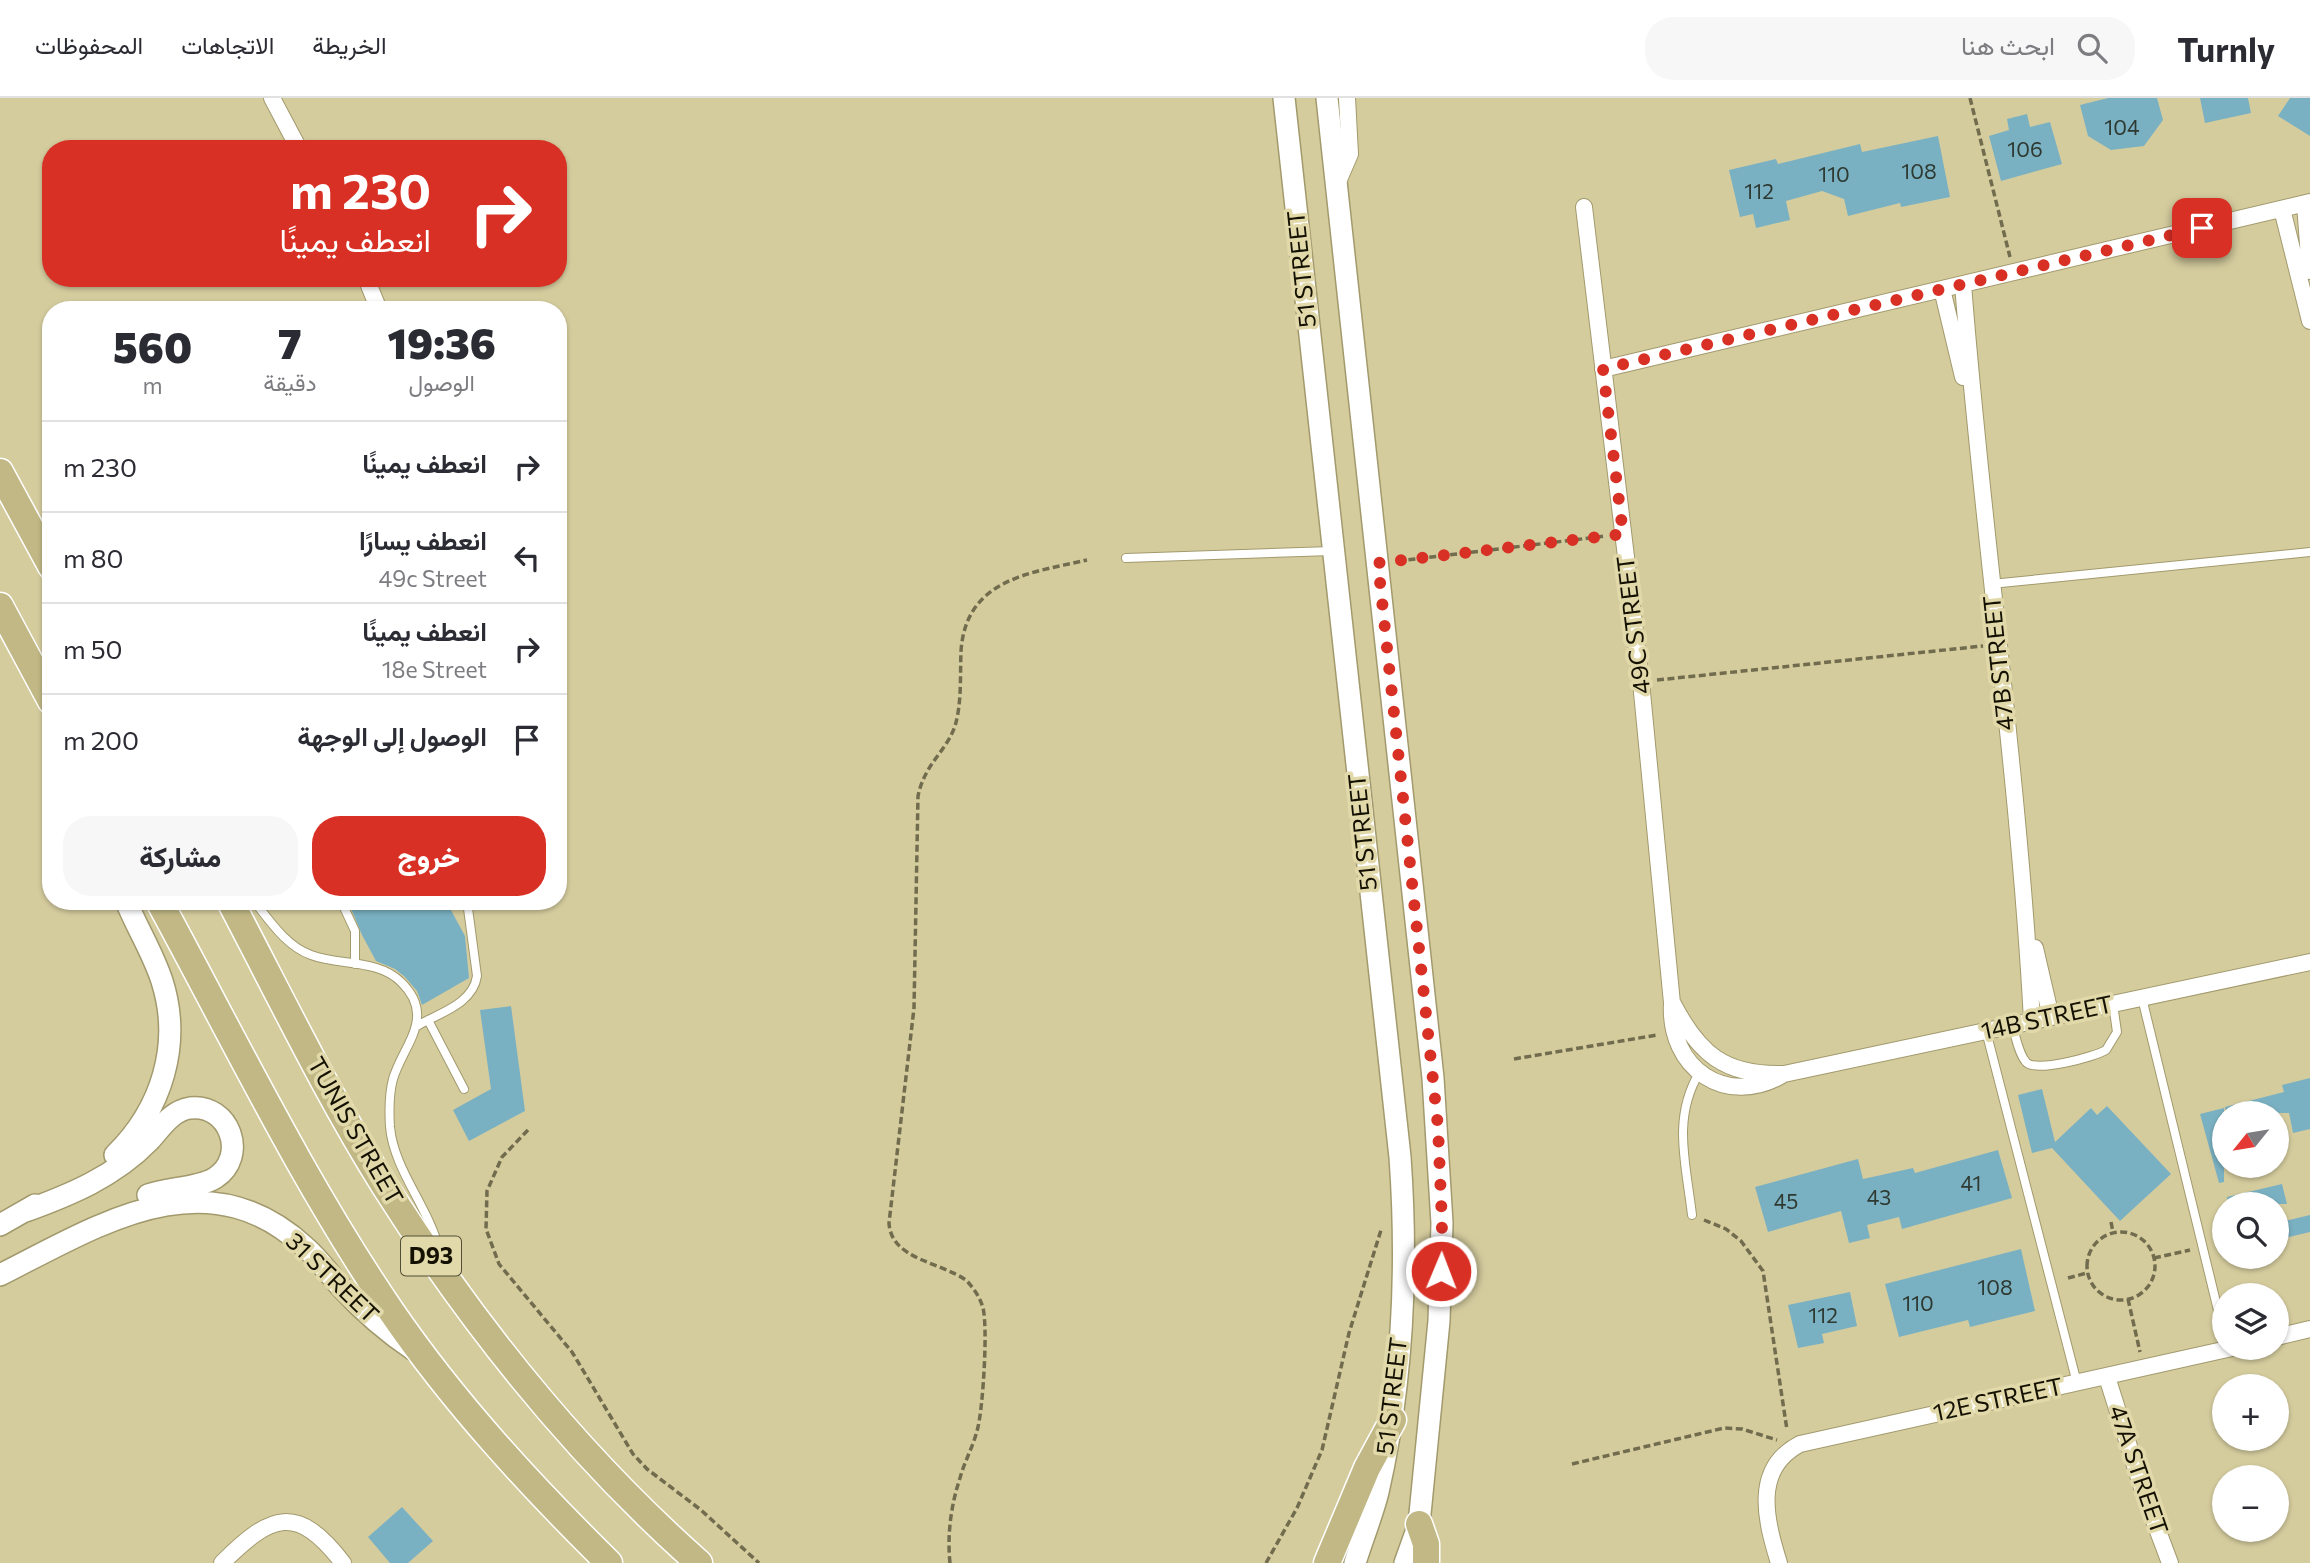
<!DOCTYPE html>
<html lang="ar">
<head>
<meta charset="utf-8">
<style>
	body { margin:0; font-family:Commissioner,Vazirmatn,sans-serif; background:#f7f7f7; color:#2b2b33; direction:rtl; height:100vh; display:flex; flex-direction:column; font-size:26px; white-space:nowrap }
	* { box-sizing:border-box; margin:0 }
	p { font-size:23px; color:#7c7c81 }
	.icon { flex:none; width:38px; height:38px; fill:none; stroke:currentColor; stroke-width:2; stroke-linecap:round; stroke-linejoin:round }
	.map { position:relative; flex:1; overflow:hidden; direction:ltr }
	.sheet { position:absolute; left:42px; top:203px; width:525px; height:609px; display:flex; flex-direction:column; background:#fff; border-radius:28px; box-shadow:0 2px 5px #0004; direction:rtl }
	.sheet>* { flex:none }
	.hud { position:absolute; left:42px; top:42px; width:525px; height:147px; border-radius:28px; box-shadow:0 2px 5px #0004; direction:rtl; background:#d93025; color:#fff; overflow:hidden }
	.needle { width:46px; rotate:240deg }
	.buttons { position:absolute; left:2212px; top:1003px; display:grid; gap:14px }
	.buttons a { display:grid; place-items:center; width:77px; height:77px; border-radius:50%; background:#fff; box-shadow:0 2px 5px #0004; font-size:35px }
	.pin { position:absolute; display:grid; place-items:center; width:60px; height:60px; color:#fff; margin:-30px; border-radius:14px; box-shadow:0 4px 10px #0006 }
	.me { position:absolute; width:77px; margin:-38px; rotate:1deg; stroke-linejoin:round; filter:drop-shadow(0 0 5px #0008) }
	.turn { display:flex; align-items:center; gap:24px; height:147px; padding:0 21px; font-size:32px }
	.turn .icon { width:91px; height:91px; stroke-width:2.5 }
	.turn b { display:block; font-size:49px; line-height:60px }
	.eta { display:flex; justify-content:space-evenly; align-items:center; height:119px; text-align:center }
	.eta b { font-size:42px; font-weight:800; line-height:49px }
	.action { display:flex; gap:14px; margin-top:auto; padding:14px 21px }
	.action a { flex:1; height:80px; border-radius:28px; background:#d93025; color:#fff; font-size:28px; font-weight:800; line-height:80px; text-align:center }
	.action a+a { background:#f7f7f7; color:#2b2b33 }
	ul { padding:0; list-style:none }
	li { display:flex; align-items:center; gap:21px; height:91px; padding:0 21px; border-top:2px solid #e1e1e2 }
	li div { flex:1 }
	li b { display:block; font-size:26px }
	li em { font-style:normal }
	header { display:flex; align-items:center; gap:42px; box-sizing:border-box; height:98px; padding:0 35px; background:#fff; border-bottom:2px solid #e1e1e2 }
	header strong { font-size:33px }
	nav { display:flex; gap:38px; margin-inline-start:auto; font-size:24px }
	.search { width:490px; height:63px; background:#f7f7f7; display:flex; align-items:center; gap:18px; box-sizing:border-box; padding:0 24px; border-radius:28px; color:#7c7c81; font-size:26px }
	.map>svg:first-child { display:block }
	.building { fill:#7ab1c2 }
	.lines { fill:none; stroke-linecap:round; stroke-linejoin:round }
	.service-casing { stroke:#a29a6d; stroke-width:10 }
	.minor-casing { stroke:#a29a6d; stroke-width:18 }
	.tertiary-casing { stroke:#a29a6d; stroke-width:24 }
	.primary-casing { stroke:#fff; stroke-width:29 }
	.path { stroke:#726c4e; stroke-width:3.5; stroke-dasharray:7 3.5; stroke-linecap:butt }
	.service { stroke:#fff; stroke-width:8 }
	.minor { stroke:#fff; stroke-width:16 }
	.tertiary { stroke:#fff; stroke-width:21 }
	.primary { stroke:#c1b885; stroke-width:26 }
	.route { stroke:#d93025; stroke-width:12; stroke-dasharray:0 21.6 }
	.labels { text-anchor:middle; stroke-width:7; stroke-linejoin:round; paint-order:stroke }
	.number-label { font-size:21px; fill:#2e3932 }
	.shield { fill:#e2d9aa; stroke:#524d34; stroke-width:2 }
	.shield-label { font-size:23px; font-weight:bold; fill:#141102 }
	.street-label { font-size:24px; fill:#141102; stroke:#e2d9aa }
</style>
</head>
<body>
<header>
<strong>Turnly</strong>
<div class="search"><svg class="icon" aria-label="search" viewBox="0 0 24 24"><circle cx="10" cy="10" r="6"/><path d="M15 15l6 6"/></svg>ابحث هنا</div>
<nav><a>الخريطة</a><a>الاتجاهات</a><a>المحفوظات</a></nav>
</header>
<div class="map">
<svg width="2310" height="1465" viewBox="0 0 2310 1465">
	<rect width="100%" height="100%" fill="#d5cc9e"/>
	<path class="building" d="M2108 0H2157L2163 22 2144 48 2111 52 2088 38 2080 7Z
		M2200 0H2248L2251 15 2205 25Z
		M2290 0H2310V38L2278 18Z
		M2027 16 2030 29 2050 24 2062 66 2001 83 1989 38 2009 32 2007 21Z
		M1938 38 1950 99 1901 109 1900 105 1848 118 1844 101 1822 93 1786 103 1790 122 1756 130 1753 116 1740 119 1729 72 1776 61 1778 66 1860 46 1862 54Z
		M348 803H446L465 838 469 880 422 907 417 893 405 879 395 871 376 863 362 837Z
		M511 908 525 1013 469 1043 453 1012 491 991 480 912Z
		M2310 980V1031L2293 1035 2289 1015H2226L2225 1009 2284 994 2282 987Z
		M2042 991 2055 1044 2091 1010 2097 1017 2107 1008 2171 1076 2120 1123 2052 1050 2032 1055 2018 997Z
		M2224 1010V1084L2219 1085 2200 1016Z
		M1998 1052 2012 1100 1902 1131 1899 1119 1867 1127 1870 1140 1849 1145 1841 1113 1768 1134 1755 1089 1858 1061 1863 1081 1913 1070 1915 1075Z
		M2282 1086 2287 1106H2228L2227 1099Z
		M2310 1117V1134L2277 1142V1125Z
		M2021 1151 2035 1213 1970 1229 1968 1222 1899 1239 1885 1186Z
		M1850 1194 1857 1228 1822 1236 1824 1245 1798 1250 1788 1207Z
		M402 1409 433 1443 408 1465H390L368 1439Z"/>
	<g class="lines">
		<defs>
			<path id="service" d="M1126 460 1332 453
				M1991 486 2310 454
				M254 803C270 823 286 848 311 857 340 868 378 861 401 884 437 919 403 947 393 981 389 996 389 1013 390 1029 394 1072 428 1108 439 1151
				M341 803 355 833V866
				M2142 900 2224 1237
				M428 922 464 991
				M2012 927C2016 938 2018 955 2026 964 2035 975 2094 959 2106 952L2117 934 2113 906
				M417 928C439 915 473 906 477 878L467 803
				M1986 933 2077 1285
				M1692 1117C1686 1065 1672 1021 1699 975"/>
			<path id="minor" d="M272 0 299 51
				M1337 86 1350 56 1347 0
				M2305 106 2310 173
				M1584 109 1641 584 1672 905C1668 970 1726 1011 1784 976
				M2282 111 2310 223
				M366 180 379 212
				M1963 186C1982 432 2019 677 2032 923
				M1942 191 1963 279
				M1603 271 2310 104
				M2035 850 2051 919
				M1673 906C1699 956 1725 978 1784 976L2310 864
				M2277 1239 2310 1231
				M2107 1279 2144 1396 2170 1465
				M222 1465C271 1416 297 1405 343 1465
				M1779 1465C1766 1423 1752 1371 1800 1346L2232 1250"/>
			<path id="tertiary" d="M1284 0 1400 1059C1408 1171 1403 1284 1378 1394 1372 1418 1362 1442 1355 1465
				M1327 0 1433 980 1442 1125 1439 1223 1419 1426 1405 1465
				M115 1057C162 1011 182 946 162 883 153 855 137 830 126 803
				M23 1114C70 1097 114 1079 149 1043 161 1030 171 1013 190 1010 229 1005 249 1058 215 1080 199 1090 168 1090 148 1097
				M0 1127 35 1107
				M0 1177C99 1127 206 1057 305 1149 319 1161 329 1176 341 1189 363 1213 387 1234 414 1252"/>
			<path id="primary" d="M0 374 51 468
				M0 508 51 603
				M159 803C234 941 303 1084 391 1213 454 1305 530 1387 609 1465
				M230 803C280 898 327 996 384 1087 472 1226 576 1356 699 1465
				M1419 1426 1426 1446V1465
				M1327 1465 1367 1370 1393 1322"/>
		</defs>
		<use href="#service" class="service-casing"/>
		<use href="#minor" class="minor-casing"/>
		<use href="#tertiary" class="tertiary-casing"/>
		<use href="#primary" class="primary-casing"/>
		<path class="path" d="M1970 0 2010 159
			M1398 463 1606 438
			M1657 582 1983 548
			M1514 961 1657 937
			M528 1032 502 1059 487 1093 486 1131 499 1166 572 1254 633 1356 647 1371 701 1412 759 1465
			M1704 1122 1726 1131 1741 1143 1763 1173 1787 1332
			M2111 1124 2113 1134
			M2087 1168a34 34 0 1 1 68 0a34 34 0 1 1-68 0Z
			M2154 1160 2190 1152
			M2068 1180 2087 1175
			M2128 1201 2140 1254
			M1572 1366 1724 1330 1742 1331 1777 1342
			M950 1465C947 1437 951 1407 960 1380 965 1362 974 1347 978 1329 983 1308 988 1230 983 1210 980 1199 974 1191 967 1183 942 1164 891 1162 889 1125L914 910 918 698C925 665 946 654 955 628 962 605 960 576 961 553 966 480 1031 475 1087 462
			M1266 1465 1297 1410 1322 1352 1349 1235 1381 1132"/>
		<use href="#service" class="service"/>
		<use href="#minor" class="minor"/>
		<use href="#tertiary" class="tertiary"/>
		<use href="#primary" class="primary"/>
	</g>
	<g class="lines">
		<path class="route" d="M1441 1173 1442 1125 1438 1029 1378 465 1623 436 1603 271 2202 130"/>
	</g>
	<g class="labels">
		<g class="number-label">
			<text x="2122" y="37">104</text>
			<text x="2025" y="59">106</text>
			<text x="1919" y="81">108</text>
			<text x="1834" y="84">110</text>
			<text x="1759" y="101">112</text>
			<text x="1971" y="1093">41</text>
			<text x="1879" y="1107">43</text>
			<text x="1786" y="1111">45</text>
			<text x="1995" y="1197">108</text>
			<text x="1918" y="1213">110</text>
			<text x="1823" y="1225">112</text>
		</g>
		<rect class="shield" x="401" y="1138.5" width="60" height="39" rx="5"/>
		<g class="shield-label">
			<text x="431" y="1166">D93</text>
		</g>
		<g class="street-label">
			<text transform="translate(1302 171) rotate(-96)" y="8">51 STREET</text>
			<text transform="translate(1634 527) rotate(-97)" y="8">49C STREET</text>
			<text transform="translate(1999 565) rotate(-96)" y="8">47B STREET</text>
			<text transform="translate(1363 734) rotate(-96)" y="8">51 STREET</text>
			<text transform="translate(2047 920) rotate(-12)" y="8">14B STREET</text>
			<text transform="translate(355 1033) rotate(60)" y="8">TUNIS STREET</text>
			<text transform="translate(332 1180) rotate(44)" y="8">31 STREET</text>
			<text transform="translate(1392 1298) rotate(-83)" y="8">51 STREET</text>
			<text transform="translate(1998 1302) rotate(-12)" y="8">12E STREET</text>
			<text transform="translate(2138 1372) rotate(71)" y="8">47A STREET</text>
		</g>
	</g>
</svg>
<div class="buttons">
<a><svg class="needle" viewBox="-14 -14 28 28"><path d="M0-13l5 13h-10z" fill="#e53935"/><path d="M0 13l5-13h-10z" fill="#7c7c81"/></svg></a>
<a><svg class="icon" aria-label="search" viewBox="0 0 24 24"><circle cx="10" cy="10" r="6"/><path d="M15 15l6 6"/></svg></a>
<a><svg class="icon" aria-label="layers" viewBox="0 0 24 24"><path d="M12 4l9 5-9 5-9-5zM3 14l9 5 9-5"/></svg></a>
<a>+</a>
<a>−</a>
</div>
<div class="pin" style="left:2202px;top:130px;background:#d93025"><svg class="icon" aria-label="arrive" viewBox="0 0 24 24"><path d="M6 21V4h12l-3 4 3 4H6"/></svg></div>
<svg class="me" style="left:1441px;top:1173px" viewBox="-20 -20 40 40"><circle r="17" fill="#d93025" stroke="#fff" stroke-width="3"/><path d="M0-11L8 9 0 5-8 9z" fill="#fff"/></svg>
<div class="hud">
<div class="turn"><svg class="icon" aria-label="right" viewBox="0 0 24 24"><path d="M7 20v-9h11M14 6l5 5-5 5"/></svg><div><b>230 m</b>انعطف يمينًا</div></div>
</div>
<section class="sheet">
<div class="eta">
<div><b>19:36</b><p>الوصول</p></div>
<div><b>7</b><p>دقيقة</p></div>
<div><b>560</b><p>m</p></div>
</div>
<ul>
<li><svg class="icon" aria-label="right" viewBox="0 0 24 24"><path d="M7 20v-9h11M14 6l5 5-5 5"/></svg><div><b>انعطف يمينًا</b></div><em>230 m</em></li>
<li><svg class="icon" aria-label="left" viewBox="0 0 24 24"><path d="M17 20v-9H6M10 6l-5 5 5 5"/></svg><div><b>انعطف يسارًا</b><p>49c Street</p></div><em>80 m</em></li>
<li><svg class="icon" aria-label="right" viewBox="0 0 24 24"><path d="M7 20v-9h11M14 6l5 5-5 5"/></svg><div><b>انعطف يمينًا</b><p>18e Street</p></div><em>50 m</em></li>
<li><svg class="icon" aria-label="arrive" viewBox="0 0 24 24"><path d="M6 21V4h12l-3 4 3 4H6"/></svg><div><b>الوصول إلى الوجهة</b></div><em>200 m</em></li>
</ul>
<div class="action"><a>خروج</a><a>مشاركة</a></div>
</section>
</div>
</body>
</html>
